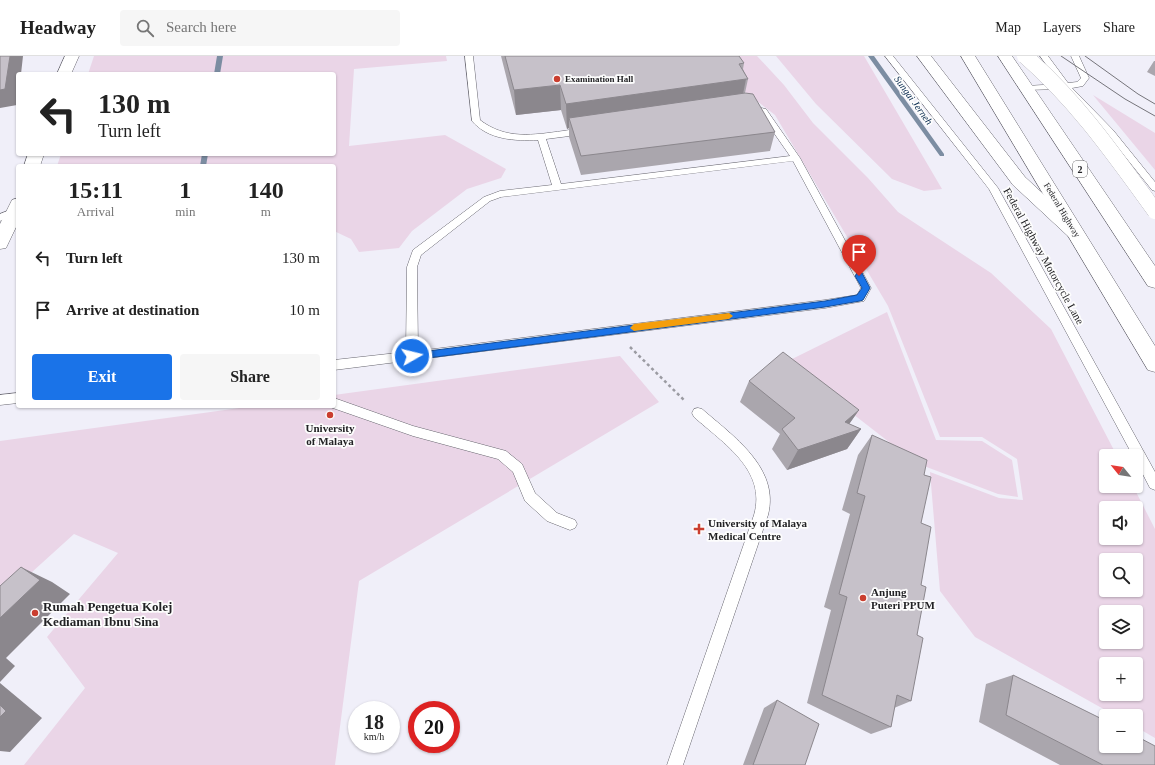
<!DOCTYPE html>
<html lang="en">
<head>
<meta charset="utf-8">
<style>
	body { margin:0; font-family:"Times New Roman",serif; background:#f6f6f6; color:#222; height:100vh; display:flex; flex-direction:column; font-size:15px; white-space:nowrap }
	* { box-sizing:border-box; margin:0 }
	p { font-size:13px; color:#767676 }
	.icon { flex:none; width:22px; height:22px; fill:none; stroke:currentColor; stroke-width:2; stroke-linecap:round; stroke-linejoin:round }
	.map { position:relative; flex:1; overflow:hidden }
	.side { position:absolute; left:16px; top:108px; width:320px; height:244px; display:flex; flex-direction:column; background:#fff; border-radius:4px; box-shadow:0 1px 3px #0004 }
	.side>* { flex:none }
	.hud { position:absolute; left:16px; top:16px; width:320px; height:84px; border-radius:4px; box-shadow:0 1px 3px #0004; background:#fff; color:#222; overflow:hidden }
	.needle { width:26px; rotate:300deg }
	.controls { position:absolute; left:1099px; top:393px; display:grid; gap:8px }
	.controls a { display:grid; place-items:center; width:44px; height:44px; border-radius:4px; background:#fff; box-shadow:0 1px 3px #0004; font-size:20px }
	.speed { position:absolute; left:348px; top:645px; display:flex; gap:8px; font-size:20px; font-weight:700; text-align:center }
	.speed>* { display:grid; place-content:center; width:52px; height:52px; border-radius:50%; background:#fff; box-shadow:0 1px 3px #0004; line-height:1 }
	.speed small { font-size:10px; font-weight:400 }
	.speed .limit { border:6px solid #d22; background:#fff; color:#111 }
	.pin { position:absolute; display:grid; place-items:center; width:34px; height:34px; color:#fff; margin:-41px -17px; border-radius:50% 50% 50% 0; rotate:-45deg; box-shadow:0 0 4px #0007 }
	.pin .icon { rotate:45deg }
	.me { position:absolute; width:44px; margin:-22px; rotate:82deg; stroke-linejoin:round; filter:drop-shadow(0 0 3px #0008) }
	.turn { display:flex; align-items:center; gap:14px; height:84px; padding:0 16px; font-size:18px }
	.turn .icon { width:52px; height:52px; stroke-width:2.5 }
	.turn b { display:block; font-size:28px; line-height:34px }
	.eta { display:flex; justify-content:space-evenly; align-items:center; height:68px; text-align:center }
	.eta b { font-size:24px; font-weight:700; line-height:28px }
	.cta { display:flex; gap:8px; margin-top:auto; padding:8px 16px }
	.cta a { flex:1; height:46px; border-radius:4px; background:#1a73e8; color:#fff; font-size:16px; font-weight:700; line-height:46px; text-align:center }
	.cta a+a { background:#f6f6f6; color:#222 }
	ul { padding:0; list-style:none }
	li { display:flex; align-items:center; gap:12px; height:52px; padding:0 16px }
	li div { flex:1 }
	li b { display:block; font-size:15px }
	li em { font-style:normal }
	header { display:flex; align-items:center; gap:24px; box-sizing:border-box; height:56px; padding:0 20px; background:#fff; border-bottom:1px solid #e0e0e0 }
	header strong { font-size:19px }
	nav { display:flex; gap:22px; margin-inline-start:auto; font-size:14px }
	.search { width:280px; height:36px; background:#f6f6f6; display:flex; align-items:center; gap:10px; box-sizing:border-box; padding:0 14px; border-radius:4px; color:#767676; font-size:15px }
	.map>svg:first-child { display:block }
	.green { fill:#ead5e7; fill-rule:evenodd }
	.lines { fill:none; stroke-linecap:round; stroke-linejoin:round }
	.stream { fill:#7c8da2; fill-rule:evenodd }
	.service-casing { stroke:#67666f; stroke-width:1 }
	.minor-casing { stroke:#67666f; stroke-width:1 }
	.trunk-casing { stroke:#67666f; stroke-width:1 }
	.motorway-casing { stroke:#67666f; stroke-width:1 }
	.path { stroke:#9b9ba2; stroke-width:2.5; stroke-dasharray:3 3; stroke-linecap:butt }
	.service { fill:#fff; fill-rule:evenodd }
	.minor { fill:#fff; fill-rule:evenodd }
	.trunk { fill:#fff; fill-rule:evenodd }
	.motorway { fill:#fff; fill-rule:evenodd }
	.tram { stroke:#75747a; stroke-width:1 }
	.motorway-bridge-casing { stroke:#67666f; stroke-width:16; stroke-linecap:butt }
	.motorway-bridge { stroke:#fff; stroke-width:16 }
	.wall { fill:#aaa6ad }
	.shaded-wall { fill:#8b878d }
	.building { fill:#c6c1c9; stroke:#8b878d }
	.route { fill:#1a73e8; stroke:#114b97 }
	.slow { fill:#f59e0b }
	.poi-dot { fill:#ca3e2f; stroke:#fdfdfd; stroke-width:1.5 }
	.labels { text-anchor:middle; stroke-width:3.5; stroke-linejoin:round; paint-order:stroke }
	.far-poi-label { font-size:9px; font-weight:bold; fill:#222225; stroke:#fdfdfd; text-anchor:start }
	.far-street-label { font-size:9px; fill:#222225; stroke:#fdfdfd }
	.far-water-label { font-size:10px; font-style:italic; fill:#082a4f; stroke:#fdfdfd }
	.shield { fill:#fdfdfd; stroke:#646466; stroke-width:1 }
	.shield-label { font-size:10px; font-weight:bold; fill:#222225 }
	.street-label { font-size:11px; fill:#222225; stroke:#fdfdfd }
	.poi-label { font-size:11px; font-weight:bold; fill:#222225; stroke:#fdfdfd; text-anchor:start }
	.near-poi-label { font-size:13px; font-weight:bold; fill:#222225; stroke:#fdfdfd; text-anchor:start }
</style>
</head>
<body>
<header>
<strong>Headway</strong>
<div class="search"><svg class="icon" aria-label="search" viewBox="0 0 24 24"><circle cx="10" cy="10" r="6"/><path d="M15 15l6 6"/></svg>Search here</div>
<nav><a>Map</a><a>Layers</a><a>Share</a></nav>
</header>
<div class="map">
<svg width="1155" height="709" viewBox="0 0 1155 709">
	<rect width="100%" height="100%" fill="#f0eff9"/>
	<path class="green" d="M94 0H446L447 5 354 13 349 90 445 79 506 113 501 122 467 133 412 175 399 192 359 196 351 183 334 175V110H57L61 98H334V18H88Z
		M724 0H757L784 29 813 67 868 122 898 156 991 217 1051 273 1117 400H1106V430H1133L1155 473V682L1136 671V660H1116L975 581 940 535 930 416 999 442 1023 444 1017 403 982 381H940L888 250 775 59 744 35ZM1106 452H1136V482H1106ZM1106 504H1136V534H1106ZM1106 556H1136V586H1106ZM1106 608H1136V638H1106Z
		M776 0H864L942 133 924 135 892 123 816 48Z
		M1093 39 1155 77V114Z
		M887 256 936 384 982 385 1012 404 1018 441 998 438 916 407 786 306Z
		M620 300 659 346 359 525 335 709H24L85 632 47 581 118 497 74 478 0 545V385L254 350H334V339Z"/>
	<g class="lines">
		<path class="stream" d="M217 0H223L220 18H214Z
			M868 0H874L944 98V100H940Z
			M202 98H208L206 110H200Z"/>
		<defs>
			<path id="service" d="M465 0H473L480 64C506 84 533 79 563 75 571 74 581 71 588 73L589 75 585 78 546 83 561 128 790 100 760 57 749 55 748 53 752 50 766 53 800 102 871 232 864 245 825 252 334 314V304L406 296 407 211 413 194 484 141 500 135 552 129 538 84C515 85 488 84 472 65ZM793 105 861 232 857 239 825 244 418 295 417 211 421 199 490 145 501 141Z
				M885 0H893L998 132 1155 416V434L1150 432 1136 405V400H1133L989 133Z
				M1040 0H1048L1068 27 1077 26 1081 22 1071 0H1079L1089 22 1083 30 1072 32 1113 74 1155 126V135L1152 134 1107 78 1064 33 1023 34 1022 32 1026 30 1060 28Z
				M15 152 18 153V157L0 165V158Z
				M18 337V347L0 349V339Z
				M334 342 413 370 506 395 522 408 535 437 557 457 575 464 577 468 575 472 570 474 547 465 525 445 513 416 498 403 413 380 330 351 334 350Z
				M698 352 702 353C733 380 780 412 768 459L683 709H667L754 459C767 414 723 387 694 361L692 357 694 353Z"/>
			<path id="minor" d="M65 0H79L71 18H57Z
				M28 98H44L40 110H24Z
				M18 142V167L6 192 0 193V168L12 144Z"/>
			<path id="trunk" d="M961 0H975L1155 290V316L1148 314Z
				M998 0H1012L1155 210V232L1148 230Z"/>
			<path id="motorway" d="M917 0H931L1025 121 1082 174 1085 178 1082 182 1076 184 1070 182 1013 129Z"/>
		</defs>
		<use href="#service" class="service-casing"/>
		<use href="#minor" class="minor-casing"/>
		<use href="#trunk" class="trunk-casing"/>
		<use href="#motorway" class="motorway-casing"/>
		<path class="path" d="M630 291 685 345"/>
		<use href="#service" class="service"/>
		<use href="#minor" class="minor"/>
		<use href="#trunk" class="trunk"/>
		<use href="#motorway" class="motorway"/>
		<path class="tram" d="M1061 0 1125 43 1155 60
			M1085 0 1138 38 1155 48"/>
		<defs>
			<path id="motorway-bridge" d="M1025 0C1077 45 1115 100 1155 155"/>
		</defs>
		<use href="#motorway-bridge" class="motorway-bridge-casing"/>
		<use href="#motorway-bridge" class="motorway-bridge"/>
	</g>
	<path class="wall" d="M501 0H739L744 7 743 13 748 23 745 37 775 76 770 95 581 119 569 81V72L567 73 561 54 516 59Z
		M1154 5H1155V20L1147 16Z
		M749 325 859 354 849 368 861 373 847 393 787 414 772 393 780 378 740 346Z
		M872 379 924 419 921 467V529L911 645 894 652 891 671 871 678 807 647 831 554 824 551 850 458 842 454 858 399Z
		M1013 619 1155 709H1060L979 666 986 628Z
		M777 644 805 709H743L764 652Z"/>
	<path class="shaded-wall" d="M10 0H23L21 18H18V40L17 49 0 52V34Z
		M746 23 741 48 569 62V72L567 73 566 48Z
		M560 29 561 54 516 59 514 34Z
		M859 354 845 374 861 373 847 393 787 414 798 394 845 366Z
		M21 511 52 526 70 538 6 602 15 610 0 626V562Z
		M0 627 42 662 10 696 0 695Z"/>
	<path class="building" d="M0 0H10L5 33 0 34Z
		M505 0H739L744 7 739 8 748 23H746L566 48 560 29 514 34Z
		M745 37 753 38 775 76 581 100 569 62Z
		M783 296 859 354 845 366 861 373 798 394 782 373 795 362 749 325Z
		M872 379 927 404 924 419 931 421 921 467 931 471 921 529 926 531 917 579 923 582 911 645 897 639 891 671 822 639 847 541 839 538 865 440 857 437Z
		M21 511 40 524 0 562V530Z
		M1013 619 1106 665V690H1136V680L1155 690V709H1103L1006 659Z
		M777 644 819 668 805 709H753Z
		M0 649 6 655 0 661Z"/>
	<path class="route" d="M857 217H862L870 232 863 244 860 245 825 251 412 304 408 300 412 297 825 245 857 239 862 232 855 220Z"/>
	<path class="slow" d="M729 257 733 260 729 263 634 275 630 272 634 268Z"/>
	<g class="poi-dot">
		<circle cx="557" cy="23" r="4"/>
		<circle cx="330" cy="359" r="4"/>
		<path d="M697 467h4v4h4v4h-4v4h-4v-4h-4v-4h4z"/>
		<circle cx="863" cy="542" r="4"/>
		<circle cx="35" cy="557" r="4"/>
	</g>
	<g class="labels">
		<g class="far-poi-label">
			<text x="565" y="26">Examination Hall</text>
		</g>
		<g class="far-street-label">
			<text transform="translate(1062 154) rotate(59)" y="3">Federal Highway</text>
		</g>
		<g class="far-water-label">
			<text transform="translate(914 44) rotate(54)" y="4">Sungai Jerneh</text>
		</g>
		<rect class="shield" x="1073" y="105" width="14" height="16" rx="3"/>
		<g class="shield-label">
			<text x="1080" y="117">2</text>
		</g>
		<g class="street-label">
			<text transform="translate(1044 200) rotate(61)" y="4">Federal Highway Motorcycle Lane</text>
		</g>
		<g class="poi-label">
			<text x="330" y="376" text-anchor="middle">University<tspan x="330" dy="13">of Malaya</tspan></text>
			<text x="708" y="471">University of Malaya<tspan x="708" dy="13">Medical Centre</tspan></text>
			<text x="871" y="540">Anjung<tspan x="871" dy="13">Puteri PPUM</tspan></text>
		</g>
		<g class="near-poi-label">
			<text x="43" y="555">Rumah Pengetua Kolej<tspan x="43" dy="15">Kediaman Ibnu Sina</tspan></text>
		</g>
	</g>
</svg>
<div class="controls">
<a><svg class="needle" viewBox="-14 -14 28 28"><path d="M0-13l5 13h-10z" fill="#e53935"/><path d="M0 13l5-13h-10z" fill="#767676"/></svg></a>
<a><svg class="icon" aria-label="sound" viewBox="0 0 24 24"><path d="M4 9h4l5-4v14l-5-4H4zM17 9q2 3 0 6"/></svg></a>
<a><svg class="icon" aria-label="search" viewBox="0 0 24 24"><circle cx="10" cy="10" r="6"/><path d="M15 15l6 6"/></svg></a>
<a><svg class="icon" aria-label="layers" viewBox="0 0 24 24"><path d="M12 4l9 5-9 5-9-5zM3 14l9 5 9-5"/></svg></a>
<a>+</a>
<a>−</a>
</div>
<div class="speed"><div>18<small>km/h</small></div><div class="limit">20</div></div>
<div class="pin" style="left:859px;top:220px;background:#d93025"><svg class="icon" aria-label="arrive" viewBox="0 0 24 24"><path d="M6 21V4h12l-3 4 3 4H6"/></svg></div>
<svg class="me" style="left:412px;top:300px" viewBox="-20 -20 40 40"><circle r="17" fill="#1a73e8" stroke="#fff" stroke-width="3"/><path d="M0-11L8 9 0 5-8 9z" fill="#fff"/></svg>
<div class="hud">
<div class="turn"><svg class="icon" aria-label="left" viewBox="0 0 24 24"><path d="M17 20v-9H6M10 6l-5 5 5 5"/></svg><div><b>130 m</b>Turn left</div></div>
</div>
<section class="side">
<div class="eta">
<div><b>15:11</b><p>Arrival</p></div>
<div><b>1</b><p>min</p></div>
<div><b>140</b><p>m</p></div>
</div>
<ul>
<li><svg class="icon" aria-label="left" viewBox="0 0 24 24"><path d="M17 20v-9H6M10 6l-5 5 5 5"/></svg><div><b>Turn left</b></div><em>130 m</em></li>
<li><svg class="icon" aria-label="arrive" viewBox="0 0 24 24"><path d="M6 21V4h12l-3 4 3 4H6"/></svg><div><b>Arrive at destination</b></div><em>10 m</em></li>
</ul>
<div class="cta"><a>Exit</a><a>Share</a></div>
</section>
</div>
</body>
</html>
